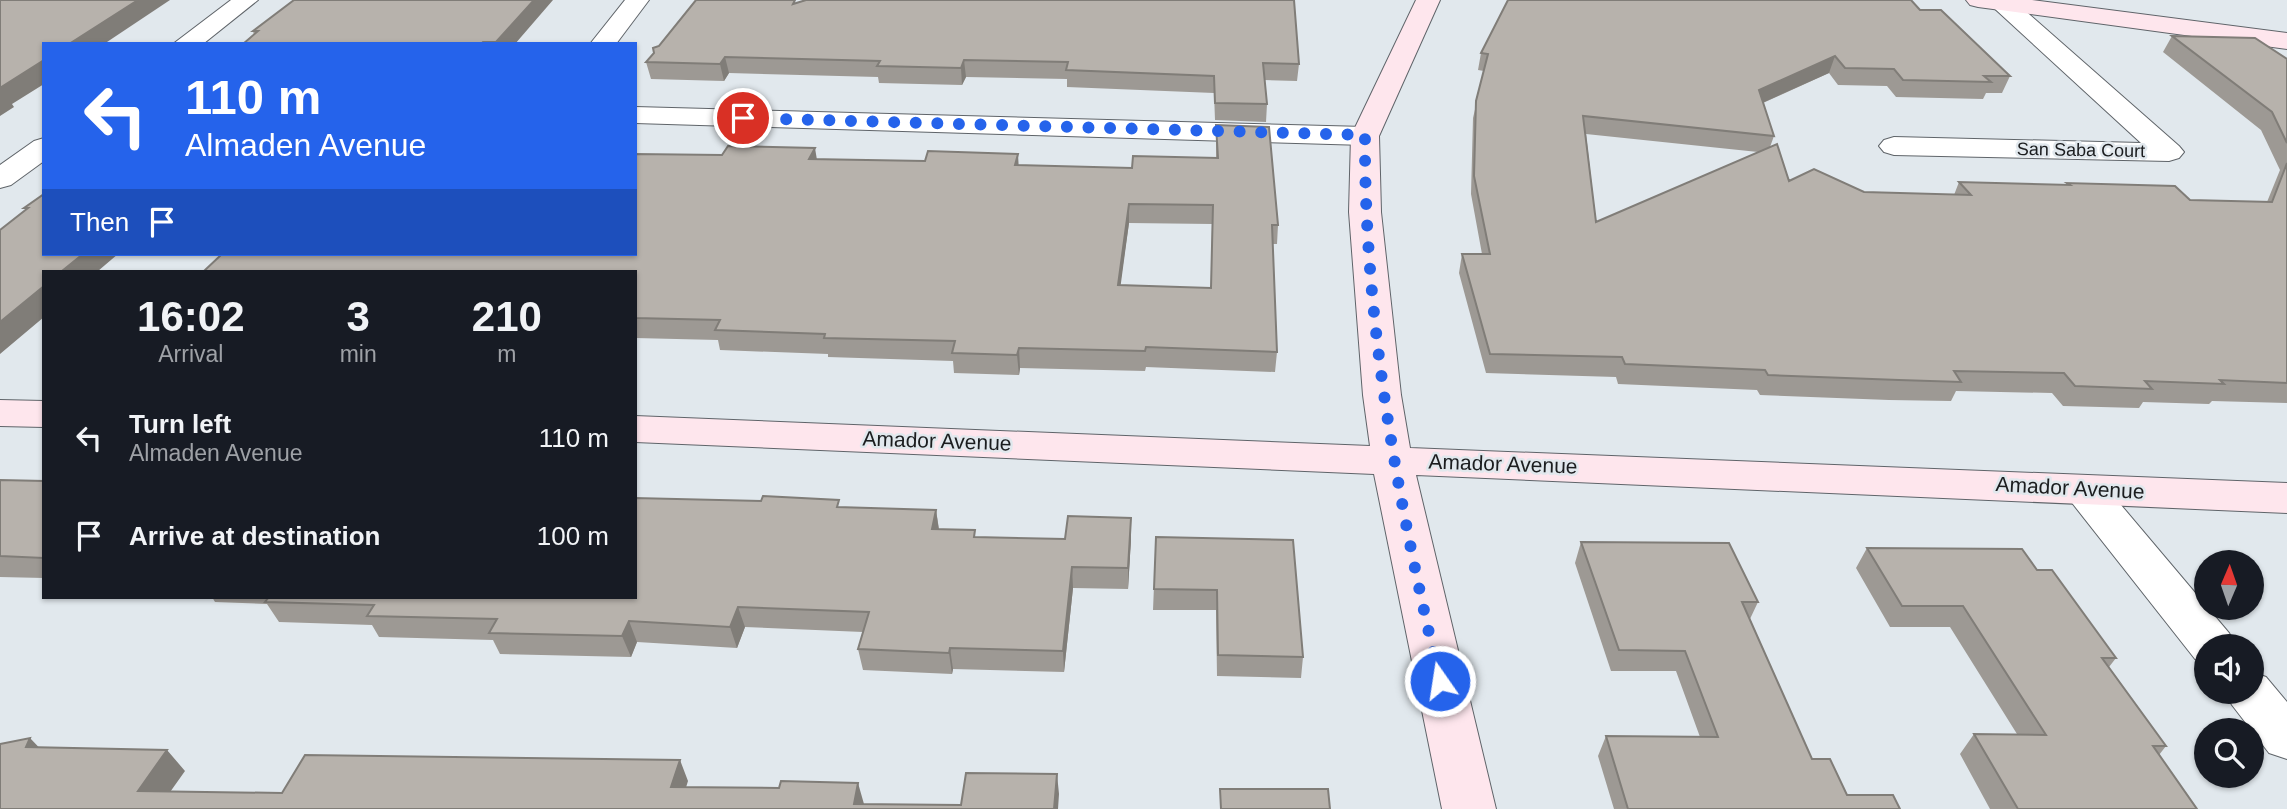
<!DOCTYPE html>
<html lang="en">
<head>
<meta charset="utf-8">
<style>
	body { margin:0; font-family:Helvetica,sans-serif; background:#242831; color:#f1f3f6; height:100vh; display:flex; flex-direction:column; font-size:26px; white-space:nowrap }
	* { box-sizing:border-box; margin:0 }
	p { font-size:23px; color:#9ea1a6 }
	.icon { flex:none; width:38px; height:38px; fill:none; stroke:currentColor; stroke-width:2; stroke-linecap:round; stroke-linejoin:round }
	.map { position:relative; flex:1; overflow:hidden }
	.drawer { position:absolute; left:42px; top:270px; width:595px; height:329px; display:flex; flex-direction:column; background:#171b24; border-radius:0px; box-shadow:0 2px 5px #0004 }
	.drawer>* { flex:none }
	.hud { position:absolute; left:42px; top:42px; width:595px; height:214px; border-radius:0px; box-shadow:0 2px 5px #0004; background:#2563eb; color:#fff; overflow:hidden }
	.needle { width:46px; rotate:2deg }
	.fabs { position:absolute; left:2194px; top:550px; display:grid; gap:14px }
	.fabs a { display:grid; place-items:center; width:70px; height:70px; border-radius:50%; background:#171b24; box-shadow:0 2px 5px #0004; font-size:35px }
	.pin { position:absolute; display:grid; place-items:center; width:60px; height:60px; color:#fff; margin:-30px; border:4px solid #fff; border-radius:50%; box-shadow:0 2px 7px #0007 }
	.me { position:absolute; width:77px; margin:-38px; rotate:347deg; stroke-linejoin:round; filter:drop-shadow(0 0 5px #0008) }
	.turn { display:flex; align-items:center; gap:24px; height:147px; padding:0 28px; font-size:32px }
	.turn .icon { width:91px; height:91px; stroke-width:2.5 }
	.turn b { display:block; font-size:49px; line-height:60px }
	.then { display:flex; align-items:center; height:66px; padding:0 28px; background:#0003; gap:14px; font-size:26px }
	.eta { display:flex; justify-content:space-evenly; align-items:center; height:119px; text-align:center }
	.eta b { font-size:42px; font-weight:700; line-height:49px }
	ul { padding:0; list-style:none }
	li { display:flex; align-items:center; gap:21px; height:98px; padding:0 28px }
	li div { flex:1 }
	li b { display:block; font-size:26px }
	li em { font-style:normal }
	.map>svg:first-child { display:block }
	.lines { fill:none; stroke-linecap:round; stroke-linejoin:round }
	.street-casing { stroke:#5f6469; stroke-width:2 }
	.secondary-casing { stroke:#5f6469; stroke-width:2 }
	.street { fill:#fff; fill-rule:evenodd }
	.secondary { fill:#fee6ed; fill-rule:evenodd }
	.wall { fill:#9d9994; fill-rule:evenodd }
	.shaded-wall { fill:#807d78 }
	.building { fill:#b7b2ac; stroke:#807d78; stroke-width:2; fill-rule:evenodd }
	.route { stroke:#2563eb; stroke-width:12; stroke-dasharray:0 21.6 }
	.labels { text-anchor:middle; stroke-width:5; stroke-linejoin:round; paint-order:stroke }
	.far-street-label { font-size:18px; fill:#1b1d1f; stroke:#e1e8ed }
	.street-label { font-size:21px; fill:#1b1d1f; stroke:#e1e8ed }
</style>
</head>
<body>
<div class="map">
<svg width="2287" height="809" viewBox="0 0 2287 809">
	<rect width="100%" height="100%" fill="#e1e8ed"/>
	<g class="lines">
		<defs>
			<path id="street" d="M231 0H258L203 44H173Z
				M625 0H649L616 44H590Z
				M1992 0H2013L2179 146 2184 152 2179 158 2169 161 1894 155 1884 152 1879 146 1884 140 1894 137 2141 143 1994 8 1990 3Z
				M635 107 1365 127 1375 130 1379 136 1375 142 1365 145 635 123Z
				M44 138V161L11 185 0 188V165L34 141Z
				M2084 475 2099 479 2229 633 2236 646H2207V663L2195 659 2069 499 2063 489 2069 479Z
				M2252 672 2266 677 2287 702V759L2269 753 2232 705 2225 691H2252Z"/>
			<path id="secondary" d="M1416 0H1440L1379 136 1381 212 1401 395 1410 448 2287 483V513L1416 475 1496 809H1442L1374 474 635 442V416L1370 446 1363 395 1349 212 1351 136Z
				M1966 0H2032L2287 33V49L1978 7 1970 5Z
				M0 400 44 401V427L0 426Z"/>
		</defs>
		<use href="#street" class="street-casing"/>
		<use href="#secondary" class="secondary-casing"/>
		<use href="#street" class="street"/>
		<use href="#secondary" class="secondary"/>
	</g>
	<path class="wall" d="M294 0 515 44H243L254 35 253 31Z
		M1920 10 2010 76 2002 93H1986L1983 99 1896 97 1887 86 1838 85 1829 73 1763 103 1774 136 1770 147 1789 181 1864 192 1954 195 1959 182 2066 185 2067 183 2190 200 2267 202 2280 170 2261 130 2163 52 2172 36 2287 59V403L2212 401 2209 404 2143 402 2139 408 2063 406 2052 393 1956 391 1951 401 1889 400 1760 395 1757 390 1618 384 1616 377 1486 373 1459 273 1462 254H1482L1471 194 1473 118 1484 71 1478 70 1481 53ZM1586 134 1758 152 1596 222Z
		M654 53 1299 64 1297 81 1264 80 1267 104 1266 122 1215 120 1214 93 1067 87V79L966 77 962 85 879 83 878 77 729 73 724 81 651 79 646 62Z
		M1216 125 1278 225 1277 244H1272L1277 352 1275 372 1146 367 1145 371 1020 368 1019 375 954 373 953 361 828 357V354L720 350 718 340 635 338V271L817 159 1132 168 1216 158ZM1129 223 1212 224 1211 288 1120 285Z
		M0 480 44 481V578L0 577Z
		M841 507 936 510 939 529 976 537 1065 539 1131 518V539L1128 589 1073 588 1064 672 953 669 952 674 863 670 858 649 863 632 745 627 737 648 637 642 631 657 500 654 493 640 379 637 372 625 279 622 267 604 215 602 212 597H635Z
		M1156 537 1303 657 1301 678 1217 676 1216 610H1153Z
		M1581 542 1758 602 1750 619 1812 759 1847 795 1900 809H1614L1598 756 1606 736 1700 737 1676 671H1611L1575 563Z
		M1867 548 2037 570 2116 658 2109 667 2166 746 2159 755 2197 809H1990L1960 754 1974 734H2017L1950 627H1890L1856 568Z"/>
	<path class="shaded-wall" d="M138 0H170L104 44H69Z
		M534 0H553L515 44H497L496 42Z
		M1835 56 1829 73 1753 107 1759 90Z
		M725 57 729 73 724 81 720 64Z
		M44 60V84L12 104 14 107 0 116V88Z
		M964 60 966 77 962 85 961 68Z
		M815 148 818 166 809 159Z
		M1018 154 1019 172 1015 165Z
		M1129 204V223L1118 305V285Z
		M83 254H118L98 271H62Z
		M44 286V317L0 354V322Z
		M1019 348 1020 368 1019 375 1017 355Z
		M936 510 939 531 932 529Z
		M1131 518V539L1128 589V568Z
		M1072 567 1073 588 1064 672 1063 651Z
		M738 607 745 627 737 648 730 627Z
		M629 621 637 642 631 657 622 636Z
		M950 648 953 669 952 674 949 653Z
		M30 738 50 759 26 747Z
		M167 750 185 771 158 809 138 791Z
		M680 760 688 781 680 807 671 787Z
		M1057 774 1059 794 1058 809H1054Z
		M858 783 864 804H854Z"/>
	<path class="building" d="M0 0H138L69 44H44V60L0 88Z
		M294 0H534L496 42H483L481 44H243L258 31H253Z
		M696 0H795L793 4 806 0H1294L1299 64 1263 63 1267 104 1215 103 1214 76 1066 70 1068 62 964 60 961 68 877 66 880 61 725 57 720 64 646 62 654 53 653 48 659 46Z
		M1508 0H1911L1920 10H1941L2010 76H1984L1991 82 1903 80 1894 69 1845 68 1835 56 1759 90 1774 136 1583 116 1596 222 1777 144 1789 181 1814 169 1864 192 1971 195 1959 182 2070 185 2067 183 2175 186 2190 200 2272 202 2287 163V383L2220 380 2224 384 2145 381 2152 389 2075 386 2064 373 1954 371 1961 382 1899 380 1768 375 1765 370 1625 364 1622 357 1490 354 1462 254H1490L1474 176 1476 101 1488 54 1481 53Z
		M2172 36 2255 38 2287 59V143L2272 112Z
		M1216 125 1269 127 1278 225H1272L1277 352 1146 347 1145 351 1019 348 1017 355 952 353 955 341 824 338 825 334 715 330 720 320 635 318V271H204L222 254H635V154L722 155 728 146 815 148 809 159 925 161 928 151 1018 154 1015 165 1132 168 1133 156 1218 158ZM1129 204 1213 205 1211 288 1118 285Z
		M44 194V254H83L62 271H44V286L0 322V230L28 208H24Z
		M0 480 44 481V558L0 556Z
		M763 496 839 500 837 507 936 510 932 529 975 530 974 537 1065 539 1068 516 1131 518 1128 568 1072 567 1063 651 950 648 949 653 858 649 869 612 738 607 730 627 629 621 622 636 489 633 497 619 367 616 374 605 265 602 269 597H635V498L761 501Z
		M1156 537 1293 540 1303 657 1218 655 1217 590 1154 589Z
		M1581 542 1729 543 1758 602H1742L1812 759H1830L1847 795H1893L1900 809H1628L1606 736 1718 737 1685 651 1619 650Z
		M1867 548 2022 549 2037 570H2052L2116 658H2102L2166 746H2153L2197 809H2018L1974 734 2046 735 1963 606H1902Z
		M30 738 26 747 167 750 138 791 282 793 305 755 680 760 671 787 779 788 781 781 858 783 854 804 961 805 966 773 1057 774 1054 809H0V744Z
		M1220 789H1328L1330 809H1221Z"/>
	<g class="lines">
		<path class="route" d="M743 118 1365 135C1364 321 1398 501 1440 681"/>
	</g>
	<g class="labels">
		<g class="far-street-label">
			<text transform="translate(2081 150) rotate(1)" y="6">San Saba Court</text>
		</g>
		<g class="street-label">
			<text transform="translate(937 441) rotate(2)" y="7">Amador Avenue</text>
			<text transform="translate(1503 464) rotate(2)" y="7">Amador Avenue</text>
			<text transform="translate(2070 488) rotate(3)" y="7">Amador Avenue</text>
		</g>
	</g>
</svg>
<div class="fabs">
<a><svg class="needle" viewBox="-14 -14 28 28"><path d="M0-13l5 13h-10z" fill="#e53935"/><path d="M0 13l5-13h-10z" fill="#9ea1a6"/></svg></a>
<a><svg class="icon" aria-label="sound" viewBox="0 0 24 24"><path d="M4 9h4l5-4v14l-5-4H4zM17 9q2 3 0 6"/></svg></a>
<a><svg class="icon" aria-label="search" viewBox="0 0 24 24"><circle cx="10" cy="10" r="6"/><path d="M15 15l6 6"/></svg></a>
</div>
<div class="pin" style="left:743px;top:118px;background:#d93025"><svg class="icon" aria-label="arrive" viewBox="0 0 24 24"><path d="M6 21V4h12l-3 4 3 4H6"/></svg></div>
<svg class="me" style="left:1440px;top:681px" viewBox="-20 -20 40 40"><circle r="17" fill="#2563eb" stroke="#fff" stroke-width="3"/><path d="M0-11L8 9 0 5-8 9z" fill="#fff"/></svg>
<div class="hud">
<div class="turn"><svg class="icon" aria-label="left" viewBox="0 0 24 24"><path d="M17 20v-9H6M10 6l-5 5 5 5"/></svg><div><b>110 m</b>Almaden Avenue</div></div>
<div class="then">Then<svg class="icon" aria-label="arrive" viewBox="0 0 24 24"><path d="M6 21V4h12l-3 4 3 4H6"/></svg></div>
</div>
<section class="drawer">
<div class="eta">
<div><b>16:02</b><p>Arrival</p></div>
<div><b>3</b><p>min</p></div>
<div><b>210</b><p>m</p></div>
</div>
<ul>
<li><svg class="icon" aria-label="left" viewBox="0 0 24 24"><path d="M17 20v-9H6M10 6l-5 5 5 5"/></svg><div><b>Turn left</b><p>Almaden Avenue</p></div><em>110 m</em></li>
<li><svg class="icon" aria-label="arrive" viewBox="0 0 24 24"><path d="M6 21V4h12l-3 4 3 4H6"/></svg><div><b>Arrive at destination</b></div><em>100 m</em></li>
</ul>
</section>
</div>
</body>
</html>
